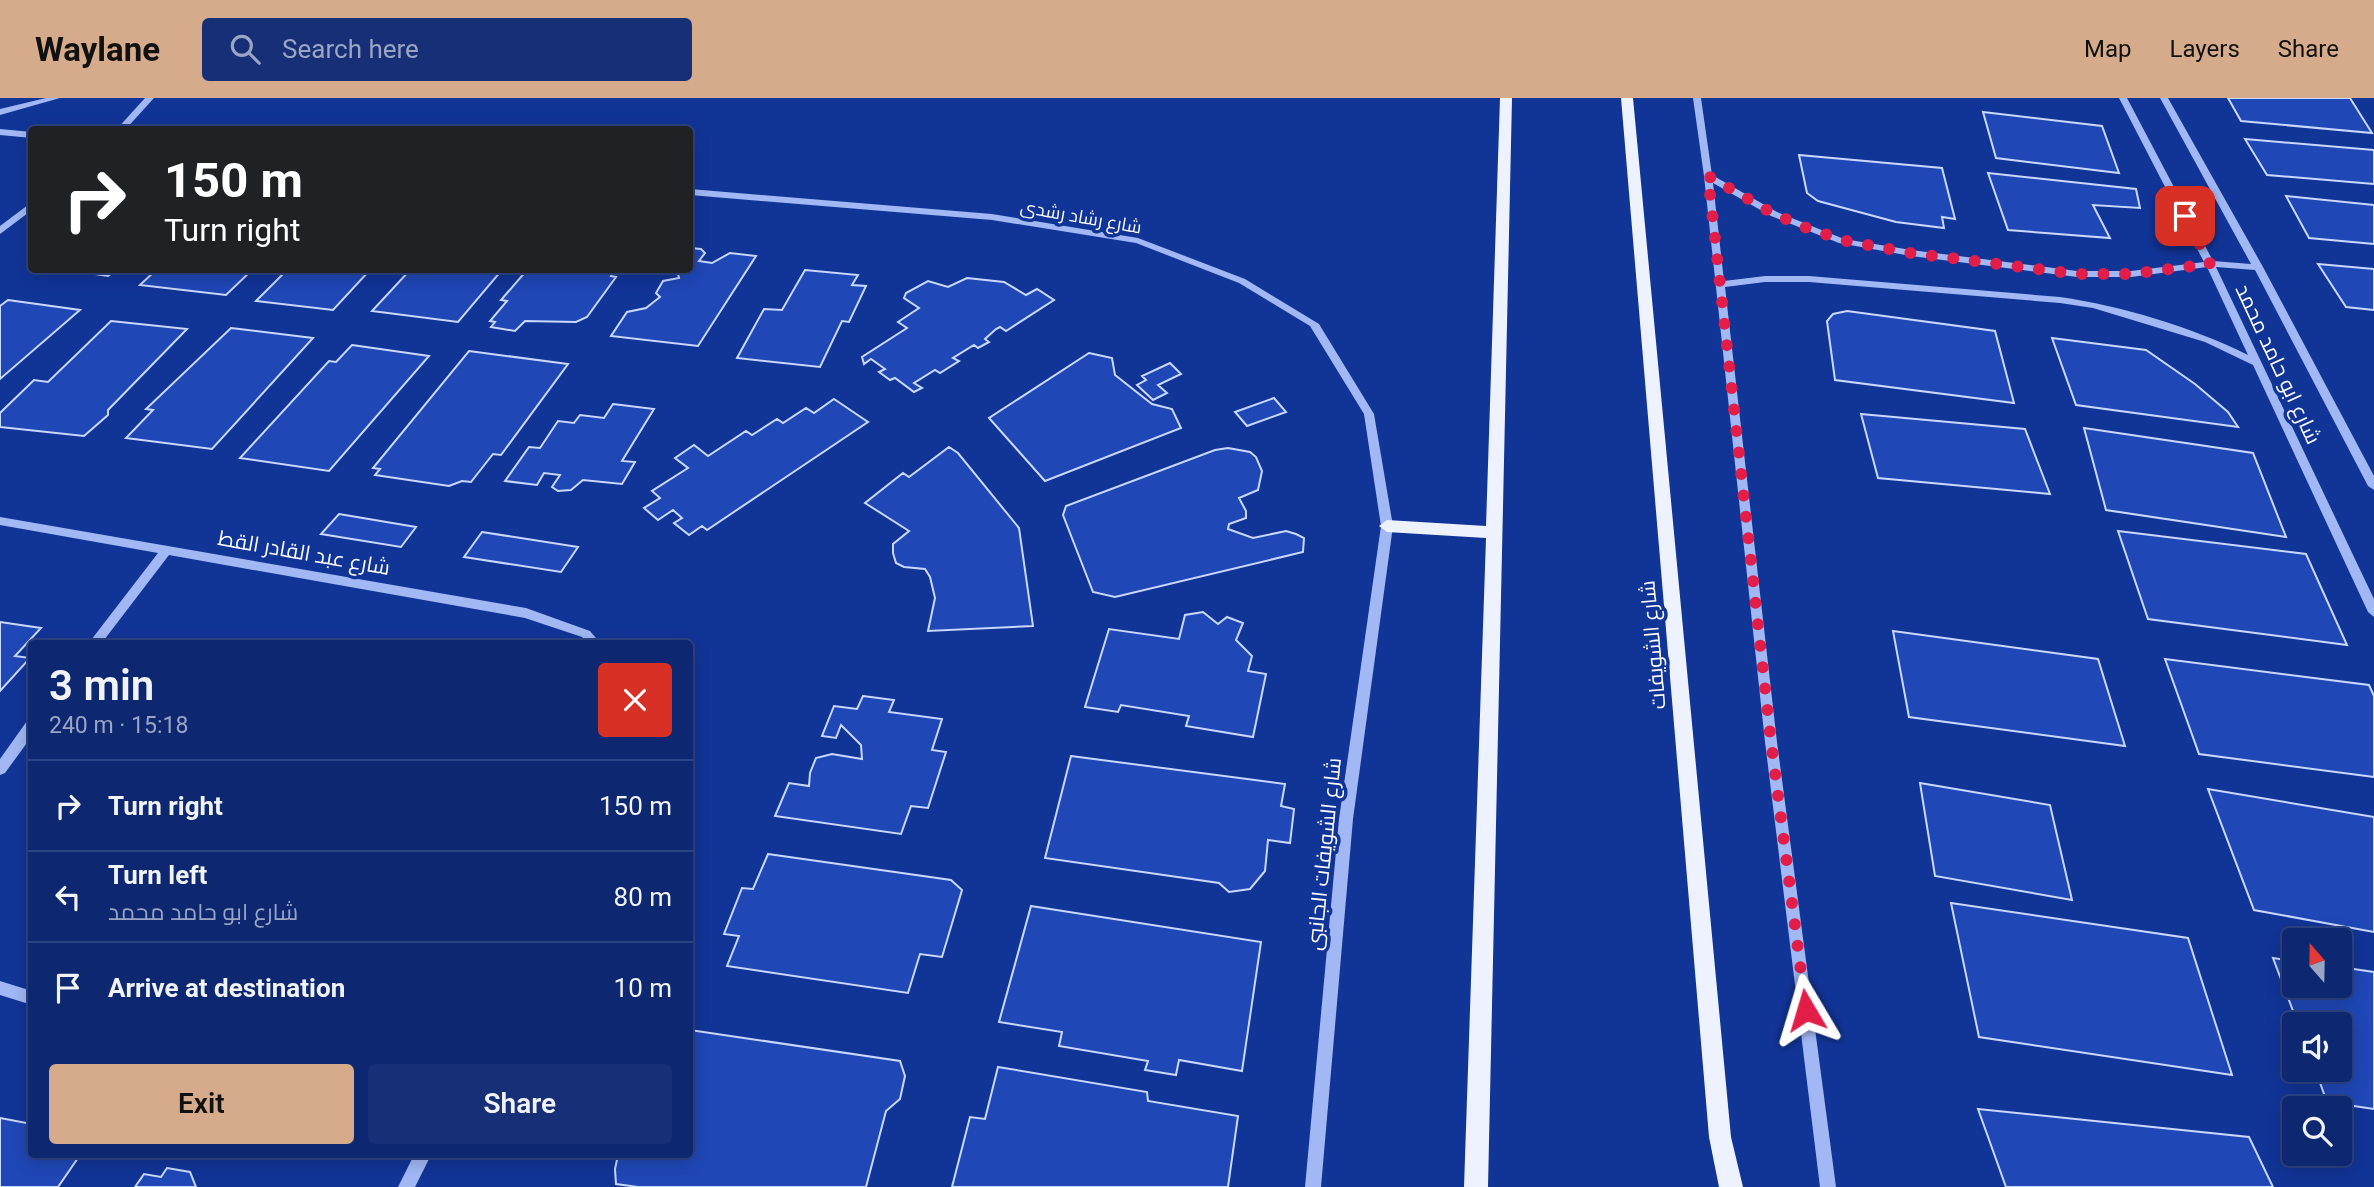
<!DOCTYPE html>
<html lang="en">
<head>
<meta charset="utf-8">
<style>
	body { margin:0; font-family:Roboto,Cairo,sans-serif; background:#162f76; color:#f1f3f6; height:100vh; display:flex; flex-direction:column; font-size:26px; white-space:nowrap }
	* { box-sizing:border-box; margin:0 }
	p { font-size:23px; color:#9aa5c3 }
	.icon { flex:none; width:38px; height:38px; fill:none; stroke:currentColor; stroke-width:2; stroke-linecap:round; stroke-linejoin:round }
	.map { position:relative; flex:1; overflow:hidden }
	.side { position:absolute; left:28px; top:542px; width:665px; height:518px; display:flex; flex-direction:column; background:#0d2771; border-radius:7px; box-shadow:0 4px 18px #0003,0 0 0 2px #2d4484 }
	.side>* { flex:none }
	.banner { position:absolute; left:28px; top:28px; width:665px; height:147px; border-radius:7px; box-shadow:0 4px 18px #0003,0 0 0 2px #2d4484; background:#202124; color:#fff; overflow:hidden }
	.needle { width:46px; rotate:340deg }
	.buttons { position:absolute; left:2282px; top:830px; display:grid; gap:14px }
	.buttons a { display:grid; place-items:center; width:70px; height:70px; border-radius:7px; background:#0d2771; box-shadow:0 4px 18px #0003,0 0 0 2px #2d4484; font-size:35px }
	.pin { position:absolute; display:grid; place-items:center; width:60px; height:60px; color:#fff; margin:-30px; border-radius:14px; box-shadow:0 4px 10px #0006 }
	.me { position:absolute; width:77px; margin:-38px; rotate:353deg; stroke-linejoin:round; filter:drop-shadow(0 0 5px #0008) }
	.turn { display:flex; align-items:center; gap:24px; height:147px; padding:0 21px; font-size:32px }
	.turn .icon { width:91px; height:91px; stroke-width:2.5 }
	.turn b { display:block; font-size:49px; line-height:60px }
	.round { display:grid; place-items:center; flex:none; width:74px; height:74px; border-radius:7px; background:#162f76 }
	.overview { display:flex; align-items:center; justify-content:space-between; height:119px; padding:0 21px }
	h1 { font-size:42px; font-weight:600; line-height:52px }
	.cta { display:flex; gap:14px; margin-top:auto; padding:14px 21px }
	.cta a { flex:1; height:80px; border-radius:7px; background:#d6ab8b; color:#111; font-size:28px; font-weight:600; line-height:80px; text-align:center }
	.cta a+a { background:#162f76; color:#f1f3f6 }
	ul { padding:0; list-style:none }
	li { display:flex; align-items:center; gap:21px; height:91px; padding:0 21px; border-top:2px solid #2d4484 }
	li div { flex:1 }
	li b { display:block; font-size:26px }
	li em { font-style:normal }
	header { display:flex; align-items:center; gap:42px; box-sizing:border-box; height:98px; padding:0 35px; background:#d6ab8b; color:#111 }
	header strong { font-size:33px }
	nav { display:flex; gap:38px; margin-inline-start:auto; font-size:24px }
	.search { width:490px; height:63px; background:#162f76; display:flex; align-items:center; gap:18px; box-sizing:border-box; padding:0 24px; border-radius:7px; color:#9aa5c3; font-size:26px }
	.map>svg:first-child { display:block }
	.building { fill:#1f47b6; stroke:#c9d8fe; stroke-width:2 }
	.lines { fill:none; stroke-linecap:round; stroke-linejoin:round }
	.minor { fill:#a1b8f4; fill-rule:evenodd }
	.major { fill:#eef2ff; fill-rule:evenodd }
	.route { stroke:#e11d48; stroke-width:12; stroke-dasharray:0 21.6 }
	.labels { text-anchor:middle; stroke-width:7; stroke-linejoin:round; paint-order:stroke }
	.far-street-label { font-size:18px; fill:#fff; stroke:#113497 }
	.street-label { font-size:21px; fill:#fff; stroke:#113497 }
</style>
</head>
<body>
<header>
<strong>Waylane</strong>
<div class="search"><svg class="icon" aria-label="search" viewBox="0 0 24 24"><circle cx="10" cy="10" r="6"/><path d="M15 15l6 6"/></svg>Search here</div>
<nav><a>Map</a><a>Layers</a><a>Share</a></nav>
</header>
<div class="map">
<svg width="2374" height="1089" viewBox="0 0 2374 1089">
	<rect width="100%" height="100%" fill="#113497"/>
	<path class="building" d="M2228 0H2350L2372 35 2241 23Z
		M1983 14 2102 28 2119 75 1996 60Z
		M2245 41 2374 52V86L2267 77Z
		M1799 57 1942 70 1955 121 1942 119 1944 130 1896 124 1818 103 1807 95Z
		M1988 75 2136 91 2140 110 2093 107 2110 140 2008 132Z
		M2286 98 2374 107V146L2309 140Z
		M690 150 701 151 705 155 699 163 712 165 730 155 756 158 698 248 611 238 627 214 646 210 660 199 656 195 663 183 679 180 678 176 660 174 662 172H690Z
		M2318 166 2374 171V212L2346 209Z
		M68 172H116L108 178Z
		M156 172H252L226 197 140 187Z
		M287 172H370L333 212 256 203Z
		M410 172H502L458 224 372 213Z
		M527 172H586L584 175 591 176 596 172H610L614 173 611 178 616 179 587 219 576 224 525 223 515 233 491 229 495 224 490 223 507 203 501 202Z
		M805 172 858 177 852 187 866 188 849 224 842 223 820 269 737 260 764 211 782 212Z
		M967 180 1004 184 1026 197 1037 191 1054 202 1006 233 1000 229 996 231 985 241 989 244 978 250 974 247 953 260 959 263 940 275 935 272 914 285 922 290 914 294 895 280 890 282 879 274 885 271 871 261 864 266 862 259 907 230 898 224 919 210 904 200 906 195 928 183 948 189Z
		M8 202 80 212 0 281V208Z
		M1847 213 1995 233 2014 305 1835 282 1827 223 1833 216Z
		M111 223 187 231 108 312V317L84 338 0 329V315L34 282 48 284Z
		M231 230 313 240 212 351 126 340 153 312 146 311Z
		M2052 240 2146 252 2195 286 2228 314 2238 329 2076 307Z
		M352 247 429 258 329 373 240 360 329 263 336 264Z
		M469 253 568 266 501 357 493 356 471 384 462 383 449 388 375 377 380 371 373 370Z
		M1089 255 1112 260 1115 277 1152 306 1172 311 1181 330 1045 383 989 320Z
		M1170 265 1181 276 1158 287 1167 295 1153 302 1137 287 1146 282 1142 278Z
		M1274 300 1286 314 1247 328 1235 314Z
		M834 301 868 324 707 432 702 428 689 437 674 425 682 420 673 412 658 422 644 410 660 400 652 393 688 370 675 360 694 347 708 358 746 333 752 337 777 321 783 325 806 310 814 315Z
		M613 306 654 311 622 363 635 364 622 386 583 382 571 392 558 393 552 389 560 377 544 375 537 387 505 383 529 349 540 350 558 323 574 325 580 317 604 320Z
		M1861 316 2025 331 2050 396 1878 380Z
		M2084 330 2253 355 2286 439 2106 412Z
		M949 349 958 355 1019 430 1033 528 928 533 935 500 930 479 925 471 904 469 896 465 893 455V446L909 433 865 405 903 375 909 379Z
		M1228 350 1250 354 1256 359 1262 373 1258 392 1239 400 1246 413V420L1229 426 1228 431 1253 440 1286 433 1296 436 1304 440 1303 454 1115 499 1093 494 1063 417 1066 408 1215 352Z
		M339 416 416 429 401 449 321 436Z
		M2118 433 2306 456 2347 547 2148 521Z
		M482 434 578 449 561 474 464 459Z
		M1203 514 1218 526 1227 519 1243 525 1236 542 1252 558 1248 573 1266 576 1253 639 1186 628 1189 618 1121 607 1118 614 1085 609 1109 531 1179 541 1185 517Z
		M0 524 41 530 15 558 30 560 0 593Z
		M1893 533 2098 561 2125 648 1909 619Z
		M2165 561 2369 587 2374 598V679L2199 656Z
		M863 598 894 602 889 614 942 621 932 652 946 654 928 710 911 708 901 736 775 718 789 685 809 688 810 675 816 660 832 656 862 661 861 647 841 627 836 640 822 638 834 608 857 611Z
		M1071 658 1285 686 1281 708 1294 711 1290 745 1268 742 1265 773 1250 791 1229 794 1219 785 1045 760Z
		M1920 685 2050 707 2072 802 1935 778Z
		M2208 691 2374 719V834L2254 812Z
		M768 756 951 782 962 792 942 859 920 856 908 895 727 868 739 838 724 836 742 790 753 791Z
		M1951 805 2188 840 2232 977 1979 939Z
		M1031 808 1261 844 1242 973 1179 962 1176 977 1145 972 1148 963 1059 948 1062 934 999 924Z
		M2273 860 2294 863V887H2340V869L2374 874V1011L2327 1004 2315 971H2340V926H2298Z
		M690 932 900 963 905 978 900 1001 886 1013 866 1089H638L616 1086 615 1071 618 1057H690Z
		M998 969 1147 994 1148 1003 1238 1018 1228 1089H952L970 1019 985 1021Z
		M1978 1011 2249 1039 2273 1089H2006Z
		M0 1020 32 1026V1057H80L58 1089H0Z
		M167 1070 190 1074 196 1089H135L144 1076 161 1079Z"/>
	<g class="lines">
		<path class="minor" d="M46 0H60L0 17V11Z
			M145 0H154L125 32H116Z
			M1693 0H1701L1712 77 1777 114 1844 141 1911 152 2077 173H2131L2204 164 2119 0H2127L2213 163 2251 166 2160 0H2168L2263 169 2374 378V392L2368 388 2255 172 2216 169 2374 501V519L2368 514 2253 267 2205 244 2093 210 2060 205 1809 184H1765L1725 189 1777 644 1836 1089H1820L1765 644 1704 78ZM1713 85 1771 118 1839 145 1911 158 2077 179H2131L2207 169 2248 257C2192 229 2122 208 2060 199L1809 178H1765L1724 183Z
			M0 31 32 34V40L0 37Z
			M690 91 992 116 1138 140 1245 181 1319 226 1374 316 1393 428 1353 721 1321 1089H1305L1339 721 1381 428 1364 316 1310 228 1239 185 1136 145 992 122 690 97Z
			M32 104V112L0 136V128Z
			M0 419 526 510 590 533 601 546H588L582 539 525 520 169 457 101 546H88L158 455 0 427Z
			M32 622V638L5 675 0 677V661L27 623Z
			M0 883 32 893V907L0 897Z
			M414 1057H431L415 1089H398Z"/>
		<path class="major" d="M1500 0H1512L1488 1089H1464L1486 440 1387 434 1379 428 1387 422 1486 428Z
			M1621 0H1633L1731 1039 1743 1089H1719L1709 1039Z"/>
	</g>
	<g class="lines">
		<path class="route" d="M1806 912 1771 644 1708 78 1774 116 1807 130 1842 142 1911 155 2077 176H2131L2210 166 2185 118"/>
	</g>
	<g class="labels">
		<g class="far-street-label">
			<text transform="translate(1081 119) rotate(10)" y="6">شارع رشاد رشدى</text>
		</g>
		<g class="street-label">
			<text transform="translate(2278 266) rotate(65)" y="7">شارع ابو حامد محمد</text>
			<text transform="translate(304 455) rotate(10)" y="7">شارع عبد القادر القط</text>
			<text transform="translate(1653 547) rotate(-95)" y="7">شارع الشويفات</text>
			<text transform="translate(1324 756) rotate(-84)" y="7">شارع الشويفات الجانبى</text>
		</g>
	</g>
</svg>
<div class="buttons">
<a><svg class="needle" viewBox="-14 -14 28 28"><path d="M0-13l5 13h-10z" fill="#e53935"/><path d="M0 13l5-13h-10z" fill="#9aa5c3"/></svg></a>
<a><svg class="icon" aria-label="sound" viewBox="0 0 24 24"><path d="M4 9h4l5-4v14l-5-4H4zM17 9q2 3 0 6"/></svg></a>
<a><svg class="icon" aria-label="search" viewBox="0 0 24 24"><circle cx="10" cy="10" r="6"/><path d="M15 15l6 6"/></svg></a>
</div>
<div class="pin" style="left:2185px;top:118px;background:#d93025"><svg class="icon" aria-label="arrive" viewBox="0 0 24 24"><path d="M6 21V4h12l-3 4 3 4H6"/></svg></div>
<svg class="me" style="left:1806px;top:912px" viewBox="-20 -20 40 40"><path d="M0-17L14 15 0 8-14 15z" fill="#e11d48" stroke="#fff" stroke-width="4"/></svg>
<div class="banner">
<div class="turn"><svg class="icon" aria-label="right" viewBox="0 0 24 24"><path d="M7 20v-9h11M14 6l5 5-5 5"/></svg><div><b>150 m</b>Turn right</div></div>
</div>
<section class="side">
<div class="overview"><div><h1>3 min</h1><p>240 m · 15:18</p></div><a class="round" style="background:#d93025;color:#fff"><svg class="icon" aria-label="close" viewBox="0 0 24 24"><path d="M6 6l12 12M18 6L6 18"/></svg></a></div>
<ul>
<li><svg class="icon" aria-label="right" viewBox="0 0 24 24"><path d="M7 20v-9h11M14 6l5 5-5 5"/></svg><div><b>Turn right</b></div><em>150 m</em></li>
<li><svg class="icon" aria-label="left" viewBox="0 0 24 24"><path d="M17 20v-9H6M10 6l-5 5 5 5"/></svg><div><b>Turn left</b><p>شارع ابو حامد محمد</p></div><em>80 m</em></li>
<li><svg class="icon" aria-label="arrive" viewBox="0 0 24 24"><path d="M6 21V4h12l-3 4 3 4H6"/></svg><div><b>Arrive at destination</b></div><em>10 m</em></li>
</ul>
<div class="cta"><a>Exit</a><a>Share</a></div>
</section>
</div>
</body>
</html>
